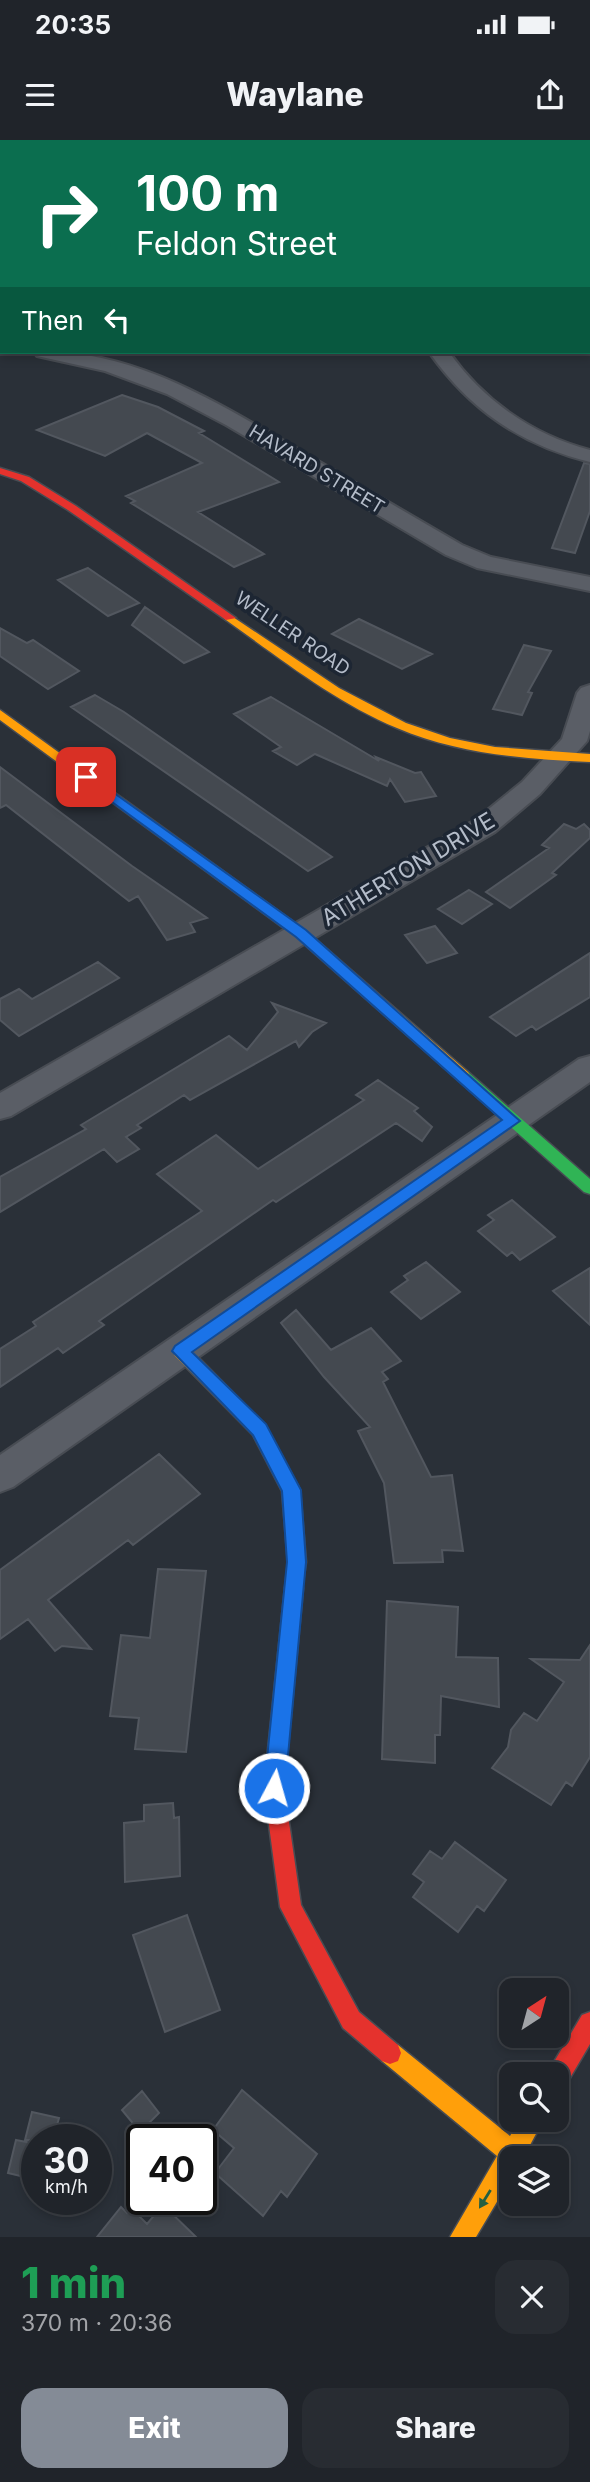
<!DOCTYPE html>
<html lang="en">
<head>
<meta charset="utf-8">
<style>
	body { margin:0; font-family:Inter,sans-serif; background:#282c32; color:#f1f3f6; height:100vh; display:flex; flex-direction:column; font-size:26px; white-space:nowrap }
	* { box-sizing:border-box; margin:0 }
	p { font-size:23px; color:#a2a4a8 }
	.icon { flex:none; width:38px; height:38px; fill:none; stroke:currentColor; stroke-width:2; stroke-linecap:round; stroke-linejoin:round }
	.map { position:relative; height:2097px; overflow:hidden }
	.drawer { display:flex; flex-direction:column; background:#20242a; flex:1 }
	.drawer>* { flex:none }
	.hud { position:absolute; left:0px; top:0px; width:592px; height:214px; box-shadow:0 4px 10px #0003,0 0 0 2px #3d4147; background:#0b6e4f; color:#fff; overflow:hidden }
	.needle { width:46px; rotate:36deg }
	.buttons { position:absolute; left:499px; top:1838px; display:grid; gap:14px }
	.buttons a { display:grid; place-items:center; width:70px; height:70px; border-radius:14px; background:#20242a; box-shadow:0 4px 10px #0003,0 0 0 2px #3d4147; font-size:35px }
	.speed { position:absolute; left:21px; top:1984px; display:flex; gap:14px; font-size:35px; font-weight:700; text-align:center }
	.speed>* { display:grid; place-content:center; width:91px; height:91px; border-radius:50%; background:#20242a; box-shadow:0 4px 10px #0003,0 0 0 2px #3d4147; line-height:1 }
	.speed small { font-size:18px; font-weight:400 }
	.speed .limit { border:4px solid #111; border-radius:10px; background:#fff; color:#111 }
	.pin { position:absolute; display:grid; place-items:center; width:60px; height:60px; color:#fff; margin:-30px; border-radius:14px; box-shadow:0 4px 10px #0006 }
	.me { position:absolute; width:77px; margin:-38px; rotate:6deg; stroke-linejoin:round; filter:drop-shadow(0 0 5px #0008) }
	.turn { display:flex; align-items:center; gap:24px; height:147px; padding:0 21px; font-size:32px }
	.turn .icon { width:91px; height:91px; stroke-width:2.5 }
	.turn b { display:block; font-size:49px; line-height:60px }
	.then { display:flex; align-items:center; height:66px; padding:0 21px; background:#0003; gap:14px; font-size:26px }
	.round { display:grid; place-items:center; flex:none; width:74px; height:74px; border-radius:21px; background:#282c32 }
	.summary { display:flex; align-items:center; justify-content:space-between; height:119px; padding:0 21px }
	h1 { font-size:42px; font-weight:800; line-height:52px; color:#1e9e55 }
	.button { display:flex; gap:14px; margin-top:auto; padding:14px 21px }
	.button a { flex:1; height:80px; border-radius:21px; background:#848b96; color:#fff; font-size:28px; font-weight:800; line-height:80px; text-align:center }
	.button a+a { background:#282c32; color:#f1f3f6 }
	.status { display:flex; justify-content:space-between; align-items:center; height:49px; padding:0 35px; background:#20242a; direction:ltr }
	.status svg { height:19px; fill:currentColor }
	header { display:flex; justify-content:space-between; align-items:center; height:91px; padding:0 21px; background:#20242a; font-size:32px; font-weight:800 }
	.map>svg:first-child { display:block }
	.building { fill:#444950; stroke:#52575f; stroke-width:2 }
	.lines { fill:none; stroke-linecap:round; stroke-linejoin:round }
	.street-casing { stroke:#484c53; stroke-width:4 }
	.fast-casing { stroke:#484c53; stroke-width:3 }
	.slow-casing { stroke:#484c53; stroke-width:3 }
	.jam-casing { stroke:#484c53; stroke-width:3 }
	.street { fill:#5a5e66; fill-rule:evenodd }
	.fast { fill:#30b455; fill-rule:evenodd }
	.slow { fill:#ff9f0a; fill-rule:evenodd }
	.jam { fill:#e5322d; fill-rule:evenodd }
	.oneway { fill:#255f41 }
	.route { fill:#1a73e8; stroke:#114b97; stroke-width:2 }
	.labels { text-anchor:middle; stroke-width:7; stroke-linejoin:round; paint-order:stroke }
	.far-street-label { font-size:19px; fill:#b4bcc9; stroke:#1d2633 }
	.street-label { font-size:23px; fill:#b4bcc9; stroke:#1d2633 }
</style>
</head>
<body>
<div class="status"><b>20:35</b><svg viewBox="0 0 49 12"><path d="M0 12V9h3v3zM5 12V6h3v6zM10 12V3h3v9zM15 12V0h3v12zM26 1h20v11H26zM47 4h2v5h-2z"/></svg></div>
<header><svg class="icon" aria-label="menu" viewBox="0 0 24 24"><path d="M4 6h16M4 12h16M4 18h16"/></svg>Waylane<svg class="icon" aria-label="share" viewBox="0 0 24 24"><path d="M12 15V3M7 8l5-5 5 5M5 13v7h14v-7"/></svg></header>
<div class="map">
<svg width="590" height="2097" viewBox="0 0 590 2097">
	<rect width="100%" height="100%" fill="#2a3038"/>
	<path class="building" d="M122 255 158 267 204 291 199 293 279 342 198 372 264 414 234 427 131 363 135 361 126 356 202 323 147 293 105 316 37 290Z
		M584 323 590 324V371L575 413 552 408Z
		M88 428 139 463 108 476 58 440Z
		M145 467 209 512 184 523 132 485Z
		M359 479 432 514 402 529 332 494Z
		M0 488 27 503 33 500 79 531 48 549 0 516Z
		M524 505 551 511 528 552 532 553 522 575 493 569Z
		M95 555 124 572 332 717 308 731 71 567Z
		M271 557 379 621 376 617 415 633 421 632 436 656 405 662 390 639 387 646 315 614 297 625 273 611 281 607 234 574Z
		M0 627 132 726 207 778 190 783 195 792 167 800 138 756 129 761 6 665 0 668Z
		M564 684 576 689 584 684 590 690V698L552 733 556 735 510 768 486 752 549 708 542 705Z
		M469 750 492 764 462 784 438 769Z
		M435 786 457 813 427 823 405 795Z
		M590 813V857L536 890 532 886 516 896 490 877Z
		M98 822 119 838 19 896 0 880V859L19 849 32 859Z
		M272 863 326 883 312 892 299 907 296 901 190 960 184 955 137 985 141 988 126 997 139 1009 117 1022 104 1009 0 1072V1037L86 989 81 985 229 896 247 910 278 872Z
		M378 940 418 968 414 971 432 987 422 1001 396 983 276 1062 273 1060 99 1181 104 1185 63 1213 58 1208 0 1247V1209L36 1186 33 1182 202 1071 157 1034 216 995 258 1029 364 960 356 955Z
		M512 1060 555 1097 520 1120 512 1112 507 1116 478 1091 494 1080 488 1075Z
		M426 1122 460 1152 421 1179 391 1152 408 1140 404 1136Z
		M590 1128V1185L553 1151Z
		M296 1170 331 1210 371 1188 401 1221 382 1232 388 1239 383 1242 431 1337 452 1335 463 1411 442 1410 443 1422 394 1423 384 1343 358 1291 370 1287 324 1237 281 1183Z
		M159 1314 200 1354 133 1405 128 1400 48 1460 91 1509 62 1506 55 1511 28 1479 0 1499V1430Z
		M158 1429 206 1431 186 1612 135 1609 139 1578 110 1576 121 1495 150 1498Z
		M387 1461 458 1467 456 1517 498 1518 499 1567 441 1556 440 1595H435V1623L382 1619Z
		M590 1505V1617L572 1646 566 1642 551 1665 492 1628 508 1607 511 1590 524 1573 537 1581 564 1542 531 1519 580 1520Z
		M173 1663 174 1678 179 1677 180 1736 125 1742 124 1683 144 1681V1665Z
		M455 1702 506 1740 484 1771 477 1766 458 1792 413 1757 424 1742 413 1734 430 1711 442 1719Z
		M187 1775 220 1870 165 1892 133 1795Z
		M242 1950 317 2014 287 2057 281 2051 263 2076 215 2033 234 2008 213 1990Z
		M142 1951 159 1973 140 1992 122 1970Z
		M32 1972 59 1978 53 2000H25Z
		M16 2000 37 2004V2040L8 2033Z
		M163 2065 196 2097H97L121 2067 127 2073 131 2068 147 2084Z"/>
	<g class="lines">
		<defs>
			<path id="street" d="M217 0H238L239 2H218Z
				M482 0H502L503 2H483Z
				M0 201 2 212H6L0 213Z
				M34 212C132 207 219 264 301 311 355 342 408 374 462 405L491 417 590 437V451L477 428 446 415 226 285 167 254 105 231 37 216Z
				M429 212H449C483 260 532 295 590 310V322C521 305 470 270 429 212Z
				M590 545V591L587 601 540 654 495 692 11 976 0 979V953L475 680 522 642 562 599 577 553 581 548Z
				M590 916V942L13 1347 0 1352V1315L579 919Z"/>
			<path id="fast" d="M0 58H2L0 64Z
				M463 931 468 932 590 1039V1054L584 1052 458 940 456 936 458 932Z"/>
			<path id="slow" d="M230 475 339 548 406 583 450 598 495 607 590 614V622C525 619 458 614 397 588 335 562 281 519 226 480L224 478Z
				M0 570 306 791 468 932 470 936 468 940H458L296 797 0 580Z
				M181 1204 187 1206 265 1285 300 1350 306 1422 301 1454 294 1456 287 1454 285 1448 288 1422 282 1351 253 1295 175 1216 172 1211 175 1206Z
				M390 1902 398 1905 510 1996 520 1979H544L523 2018H511V2038L476 2097H450L497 2016 382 1921 379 1913 382 1905Z"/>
			<path id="jam" d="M69 0H79L67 2Z
				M0 25H2V29H0Z
				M0 328 29 337 76 366 236 478 226 480 68 370 21 341 0 334Z
				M294 1440 301 1442 303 1448 284 1648 301 1765 359 1872 398 1905 401 1913 398 1921 390 1924 382 1921 343 1888 280 1767 264 1648 285 1448 287 1442Z
				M590 1872V1904L564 1948 556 1951V1934L548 1932 582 1875Z"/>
		</defs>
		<use href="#street" class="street-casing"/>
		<use href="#fast" class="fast-casing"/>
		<use href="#slow" class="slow-casing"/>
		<use href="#jam" class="jam-casing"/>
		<use href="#street" class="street"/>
		<use href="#fast" class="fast"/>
		<use href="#slow" class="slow"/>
		<use href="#jam" class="jam"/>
	</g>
	<defs><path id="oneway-solid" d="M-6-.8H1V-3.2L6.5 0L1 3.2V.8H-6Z" transform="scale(1.75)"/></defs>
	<use class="oneway" href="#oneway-solid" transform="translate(485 2059) rotate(122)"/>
	<path class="route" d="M86 633 306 790 520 981 192 1212 266 1284 301 1350 306 1422 285 1648 282 1655 274 1658 267 1655 264 1648 287 1422 282 1351 253 1295 172 1211 175 1206 502 980 296 797 82 640 80 637Z"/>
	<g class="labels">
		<g class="far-street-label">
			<text transform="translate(317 329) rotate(31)" y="7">HAVARD STREET</text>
			<text transform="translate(293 493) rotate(34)" y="7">WELLER ROAD</text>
		</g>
		<g class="street-label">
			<text transform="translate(408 729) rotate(-31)" y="8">ATHERTON DRIVE</text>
		</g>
	</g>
</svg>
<div class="buttons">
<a><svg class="needle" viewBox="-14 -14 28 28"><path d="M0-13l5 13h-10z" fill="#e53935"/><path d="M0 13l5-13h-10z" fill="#a2a4a8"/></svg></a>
<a><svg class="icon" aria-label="search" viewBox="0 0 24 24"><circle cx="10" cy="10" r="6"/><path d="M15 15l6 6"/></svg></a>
<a><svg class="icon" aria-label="layers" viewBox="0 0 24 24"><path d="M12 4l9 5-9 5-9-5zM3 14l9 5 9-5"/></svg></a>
</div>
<div class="speed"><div>30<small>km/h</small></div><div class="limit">40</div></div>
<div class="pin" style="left:86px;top:637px;background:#d93025"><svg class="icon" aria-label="arrive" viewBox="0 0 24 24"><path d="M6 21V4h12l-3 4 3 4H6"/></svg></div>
<svg class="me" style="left:274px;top:1648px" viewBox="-20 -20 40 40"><circle r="17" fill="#1a73e8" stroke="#fff" stroke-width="3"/><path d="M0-11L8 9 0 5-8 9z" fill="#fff"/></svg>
<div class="hud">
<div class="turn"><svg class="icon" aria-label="right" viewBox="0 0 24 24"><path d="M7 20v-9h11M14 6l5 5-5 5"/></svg><div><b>100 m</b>Feldon Street</div></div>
<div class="then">Then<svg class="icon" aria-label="left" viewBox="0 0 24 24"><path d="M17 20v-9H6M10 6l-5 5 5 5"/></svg></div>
</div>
</div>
<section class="drawer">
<div class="summary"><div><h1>1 min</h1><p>370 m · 20:36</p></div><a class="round"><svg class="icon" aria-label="close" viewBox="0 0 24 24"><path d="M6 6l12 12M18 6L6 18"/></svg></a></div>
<div class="button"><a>Exit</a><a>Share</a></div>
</section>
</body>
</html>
